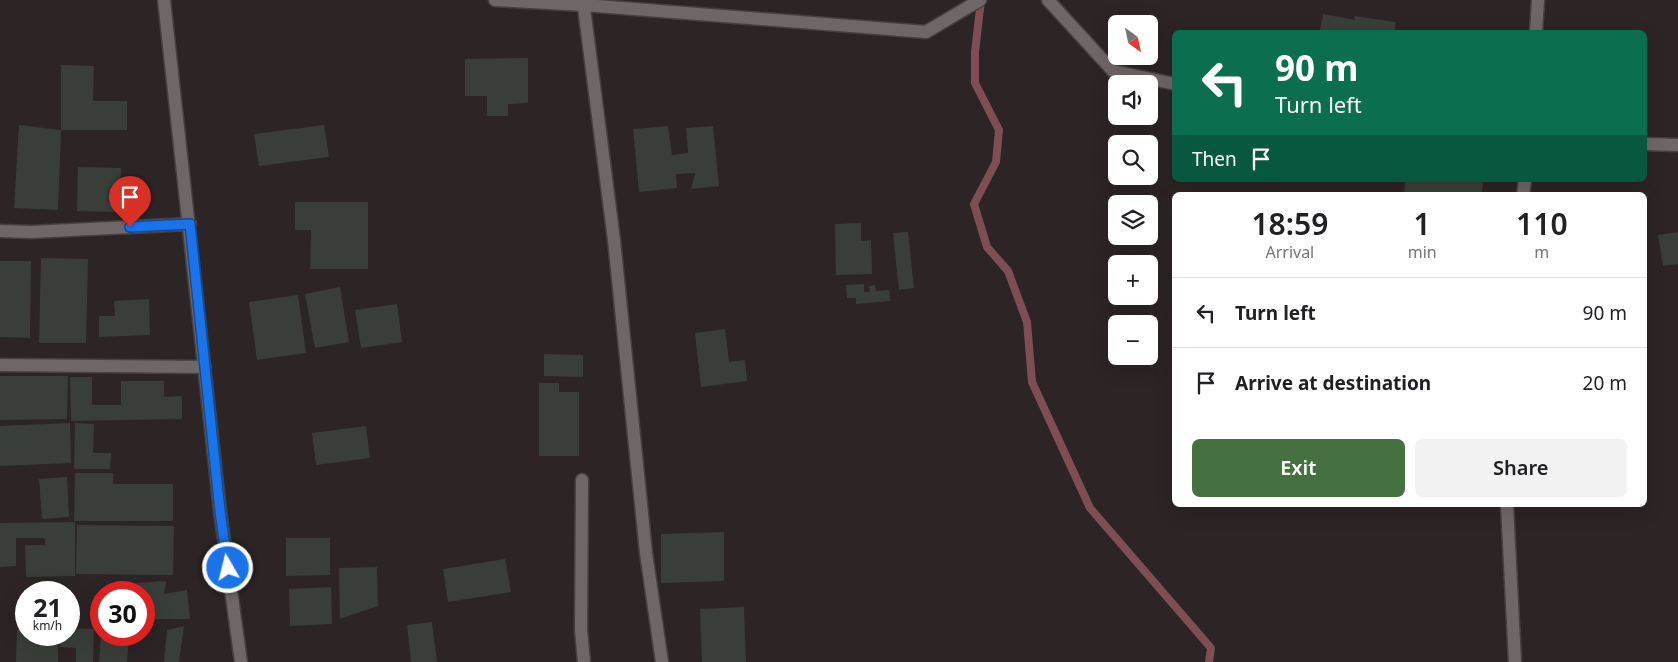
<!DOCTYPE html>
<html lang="en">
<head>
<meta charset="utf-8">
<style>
	body { margin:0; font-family:"Noto Sans",sans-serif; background:#f2f2f2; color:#202124; height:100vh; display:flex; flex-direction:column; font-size:19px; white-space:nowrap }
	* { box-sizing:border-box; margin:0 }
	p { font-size:16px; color:#757577 }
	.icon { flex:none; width:28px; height:28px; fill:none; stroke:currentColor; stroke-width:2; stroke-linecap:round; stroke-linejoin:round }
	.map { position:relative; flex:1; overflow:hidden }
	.details { position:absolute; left:1172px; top:192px; width:475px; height:315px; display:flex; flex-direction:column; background:#fff; border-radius:8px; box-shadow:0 5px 20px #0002 }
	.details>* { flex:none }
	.hud { position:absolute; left:1172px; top:30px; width:475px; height:152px; border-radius:8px; box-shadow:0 5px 20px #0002; background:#0b6e4f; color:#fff; overflow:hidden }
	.needle { width:32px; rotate:147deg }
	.tools { position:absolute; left:1108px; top:15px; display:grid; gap:10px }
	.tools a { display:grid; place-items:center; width:50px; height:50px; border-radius:8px; background:#fff; box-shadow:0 5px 20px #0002; font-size:25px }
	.speed { position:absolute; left:15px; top:581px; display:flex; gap:10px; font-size:25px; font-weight:700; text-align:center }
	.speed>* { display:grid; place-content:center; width:65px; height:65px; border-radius:50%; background:#fff; box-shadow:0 5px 20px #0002; line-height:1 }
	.speed small { font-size:12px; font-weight:400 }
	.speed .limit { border:8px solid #d22; background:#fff; color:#111 }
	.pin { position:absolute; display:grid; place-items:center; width:42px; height:42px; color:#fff; margin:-51px -21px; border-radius:50% 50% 50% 0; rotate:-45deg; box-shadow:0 0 5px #0007 }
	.pin .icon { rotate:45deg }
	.me { position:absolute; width:55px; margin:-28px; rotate:352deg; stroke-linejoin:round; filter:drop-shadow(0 0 4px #0008) }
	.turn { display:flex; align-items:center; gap:18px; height:105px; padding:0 20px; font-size:22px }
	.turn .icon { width:65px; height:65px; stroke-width:2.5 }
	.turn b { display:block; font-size:35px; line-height:42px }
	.then { display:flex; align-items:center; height:48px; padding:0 20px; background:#0003; gap:10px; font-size:19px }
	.eta { display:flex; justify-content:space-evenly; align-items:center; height:85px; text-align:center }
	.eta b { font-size:30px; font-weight:600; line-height:35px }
	.primary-button { display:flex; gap:10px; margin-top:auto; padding:10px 20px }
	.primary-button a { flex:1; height:58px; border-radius:8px; background:#44713f; color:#fff; font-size:20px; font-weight:600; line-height:58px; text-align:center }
	.primary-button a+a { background:#f2f2f2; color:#202124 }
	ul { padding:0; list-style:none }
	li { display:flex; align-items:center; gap:15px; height:70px; padding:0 20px; border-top:1px solid #e0e0e0 }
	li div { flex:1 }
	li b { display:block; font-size:19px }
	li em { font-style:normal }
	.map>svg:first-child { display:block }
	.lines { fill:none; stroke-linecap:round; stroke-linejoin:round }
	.stream { stroke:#7f4d54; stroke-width:8 }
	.building { fill:#393e39 }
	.street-casing { stroke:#464040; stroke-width:15 }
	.street { stroke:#6f6667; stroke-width:12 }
	.route-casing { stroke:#114b97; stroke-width:12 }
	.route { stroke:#1a73e8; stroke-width:9 }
</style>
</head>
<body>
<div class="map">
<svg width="1678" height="662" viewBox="0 0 1678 662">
	<rect width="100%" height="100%" fill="#2c2425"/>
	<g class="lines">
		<path class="stream" d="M981 0 975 52V83L999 130 996 162 974 204 987 247 1008 271 1027 322 1032 382 1090 508 1211 648 1209 662"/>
	</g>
	<path class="building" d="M1323 14 1355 20 1354 16 1396 22 1394 32H1324L1320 30Z
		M528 58V103L508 104V116H487V96H465V59Z
		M61 65 94 66 93 101H127V130H61L58 210 14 208 19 125 61 130Z
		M324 125 329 157 259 166 254 134Z
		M668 126 672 155 688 153 686 128 713 126 719 186 691 189 695 173 676 174 677 188 639 192 633 129Z
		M78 167 121 168 119 212 77 211Z
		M1405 180H1483L1482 195H1404Z
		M295 202H368V269H310L311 230H295Z
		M861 223V241L871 240 872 274 836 275 835 224Z
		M908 232 914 288 899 290 893 233Z
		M1678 232V264L1663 266 1658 235Z
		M41 258 88 259 86 343H39Z
		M0 261H31L30 338 0 337Z
		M864 284V292H870L869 286 875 285 876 291 889 290 890 301 856 304V298H847L846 285Z
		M340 287 349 342 315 348 305 294Z
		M298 295 306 353 257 360 249 302Z
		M149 299 150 335 99 337V316H115L114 301Z
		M397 304 402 342 361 348 355 310Z
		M725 329 729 362 745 360 747 381 701 387 695 333Z
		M544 354 583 355V377L544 376Z
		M0 376H68L67 419 0 420Z
		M70 377H92V405H121V381H164V397L182 396V419L71 421Z
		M539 383H559V392H579V456H539Z
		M70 423 71 463 0 466V426Z
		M75 423 94 424 93 453H111L110 469H74Z
		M366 426 370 458 316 465 312 433Z
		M75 473H113V484H173V521H74Z
		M67 477 69 517 42 519 39 479Z
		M75 522V576L26 577 25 545H45V538H16V566L0 567V523Z
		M77 525 174 526 173 575 76 574Z
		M724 532V581L661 583V534Z
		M286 538H330V575L286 576Z
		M505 559 511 592 448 602 443 569Z
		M377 567 378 606 340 619 339 568Z
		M166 581 164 594 187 590 190 619H144V592H114V585Z
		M331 587 332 624 290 626 289 589Z
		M744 607 746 662H702L700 609Z
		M432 622 437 662H411L407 625Z
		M184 626 179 662H164L167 630Z
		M69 628 94 629 93 662H76V648L60 647 61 635H69Z
		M17 629H26V635H58V662H16Z
		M101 635H129L127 662H99Z"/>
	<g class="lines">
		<defs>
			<path id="street" d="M164 0 220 511 241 662
				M495 0 584 5 926 32 980 0
				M583 0 614 240 646 553 662 662
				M1048 0 1113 71 1175 84
				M1536 32 1538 0
				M1645 144 1678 145
				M1523 195 1525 180
				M0 231 31 232 190 224
				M0 365 205 367
				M582 480 581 630 584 662
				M1507 505 1515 662"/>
		</defs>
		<use href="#street" class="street-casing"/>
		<use href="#street" class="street"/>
	</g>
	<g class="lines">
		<defs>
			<path id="route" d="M130 227 190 224 220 511 228 568"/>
		</defs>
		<use href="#route" class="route-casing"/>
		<use href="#route" class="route"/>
	</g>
</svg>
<div class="tools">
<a><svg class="needle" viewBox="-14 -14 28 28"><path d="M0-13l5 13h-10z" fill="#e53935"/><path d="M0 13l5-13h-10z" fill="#757577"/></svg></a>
<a><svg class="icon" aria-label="sound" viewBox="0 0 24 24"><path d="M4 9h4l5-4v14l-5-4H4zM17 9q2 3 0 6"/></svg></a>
<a><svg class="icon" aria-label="search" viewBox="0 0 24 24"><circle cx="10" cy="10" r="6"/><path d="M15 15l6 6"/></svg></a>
<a><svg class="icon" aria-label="layers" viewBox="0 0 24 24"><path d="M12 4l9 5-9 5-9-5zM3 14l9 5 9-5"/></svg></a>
<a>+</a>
<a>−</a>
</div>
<div class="speed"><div>21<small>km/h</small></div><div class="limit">30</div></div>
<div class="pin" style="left:130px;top:227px;background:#d93025"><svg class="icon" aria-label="arrive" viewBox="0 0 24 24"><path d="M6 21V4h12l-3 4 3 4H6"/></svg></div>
<svg class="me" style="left:228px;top:568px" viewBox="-20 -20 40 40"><circle r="17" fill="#1a73e8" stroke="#fff" stroke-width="3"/><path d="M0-11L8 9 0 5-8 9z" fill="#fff"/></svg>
<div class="hud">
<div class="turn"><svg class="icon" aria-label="left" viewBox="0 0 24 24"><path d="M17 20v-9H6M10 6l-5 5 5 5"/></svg><div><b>90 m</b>Turn left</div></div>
<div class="then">Then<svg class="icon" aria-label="arrive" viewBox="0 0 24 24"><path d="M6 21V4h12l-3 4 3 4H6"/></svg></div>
</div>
<section class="details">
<div class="eta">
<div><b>18:59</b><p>Arrival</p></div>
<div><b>1</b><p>min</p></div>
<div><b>110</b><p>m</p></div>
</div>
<ul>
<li><svg class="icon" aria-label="left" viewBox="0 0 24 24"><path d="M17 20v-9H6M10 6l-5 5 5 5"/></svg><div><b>Turn left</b></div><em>90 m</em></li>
<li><svg class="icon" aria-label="arrive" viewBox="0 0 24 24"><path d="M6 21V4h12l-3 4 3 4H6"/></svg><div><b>Arrive at destination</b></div><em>20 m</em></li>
</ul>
<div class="primary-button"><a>Exit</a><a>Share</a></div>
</section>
</div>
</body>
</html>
